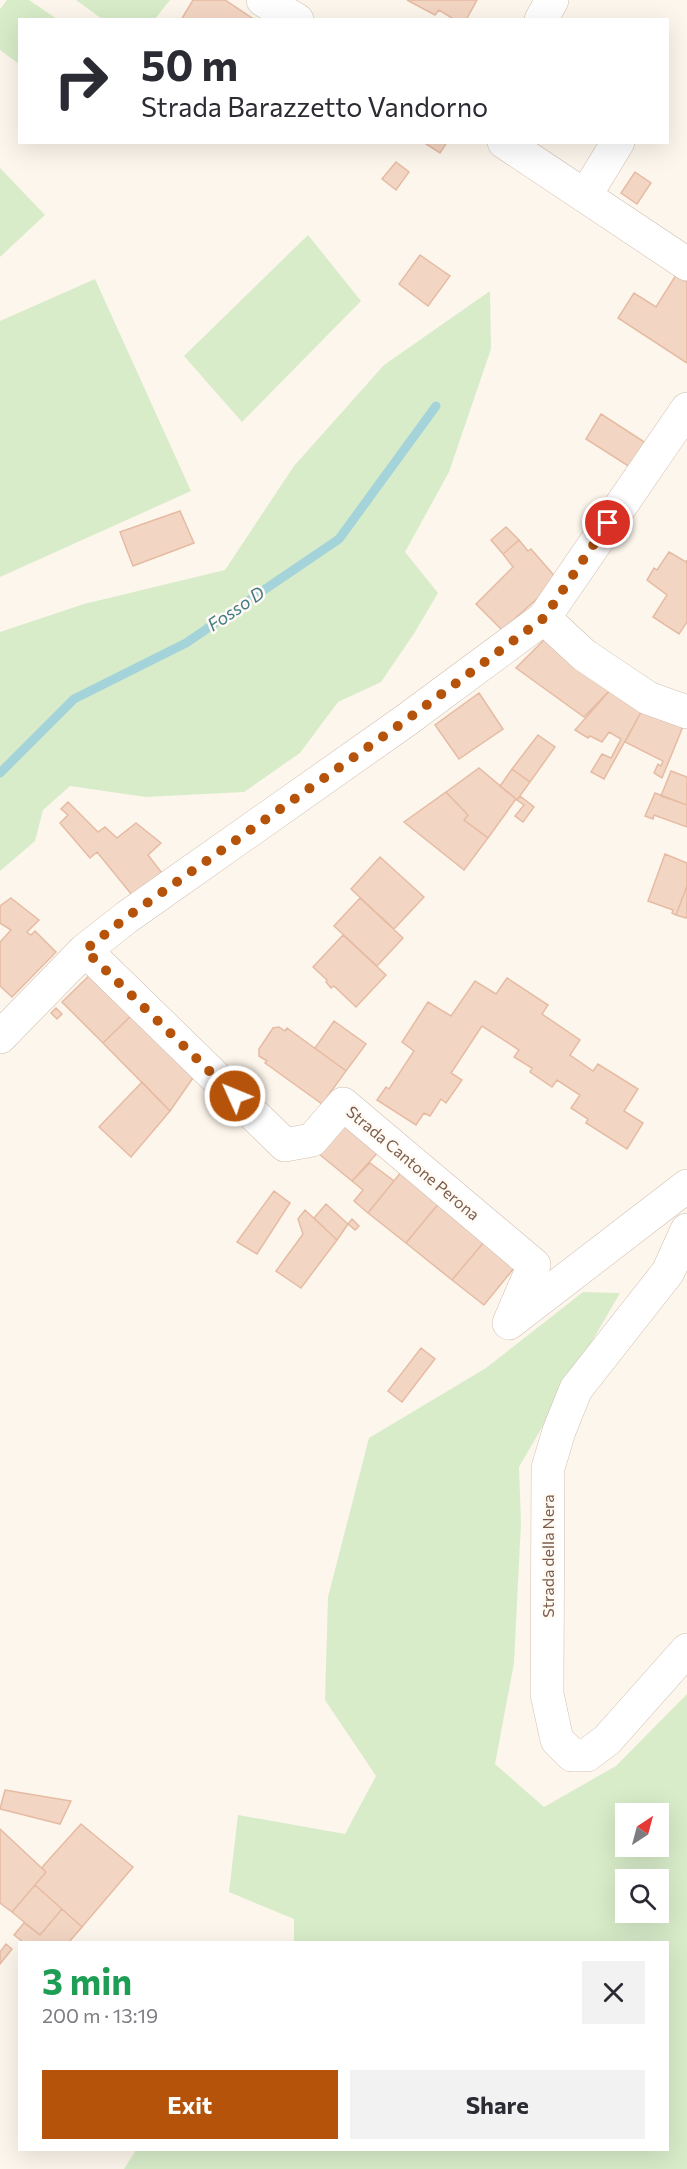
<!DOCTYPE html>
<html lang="en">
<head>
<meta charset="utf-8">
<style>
	body { margin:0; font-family:Commissioner,sans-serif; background:#f2f2f3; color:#2b2b33; height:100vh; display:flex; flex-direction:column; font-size:22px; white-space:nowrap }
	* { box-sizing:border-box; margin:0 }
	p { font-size:20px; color:#7c7c81 }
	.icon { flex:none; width:33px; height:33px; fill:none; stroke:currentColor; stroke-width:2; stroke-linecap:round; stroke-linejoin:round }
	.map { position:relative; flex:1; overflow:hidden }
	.details { position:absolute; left:18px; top:1941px; width:651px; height:210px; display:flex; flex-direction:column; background:#fff; border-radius:0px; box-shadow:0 6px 24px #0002 }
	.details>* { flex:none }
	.banner { position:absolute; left:18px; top:18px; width:651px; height:126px; border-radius:0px; box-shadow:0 6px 24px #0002; background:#fff; color:#2b2b33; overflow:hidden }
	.needle { width:39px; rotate:36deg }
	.tools { position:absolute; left:615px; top:1803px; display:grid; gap:12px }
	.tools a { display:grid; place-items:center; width:54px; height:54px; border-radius:0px; background:#fff; box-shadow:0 6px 24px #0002; font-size:30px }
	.pin { position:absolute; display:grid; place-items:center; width:51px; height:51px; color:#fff; margin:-26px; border:3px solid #fff; border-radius:50%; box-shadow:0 2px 6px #0007 }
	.me { position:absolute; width:66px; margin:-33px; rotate:314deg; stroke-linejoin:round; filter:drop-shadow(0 0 4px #0008) }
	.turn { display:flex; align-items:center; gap:21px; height:126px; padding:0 24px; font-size:27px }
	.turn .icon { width:78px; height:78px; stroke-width:2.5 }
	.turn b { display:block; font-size:42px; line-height:51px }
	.round { display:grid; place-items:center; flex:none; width:63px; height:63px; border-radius:0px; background:#f2f2f3 }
	.overview { display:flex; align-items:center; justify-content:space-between; height:102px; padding:0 24px }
	h1 { font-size:36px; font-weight:700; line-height:45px; color:#1e9e55 }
	.cta { display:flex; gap:12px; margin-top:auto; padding:12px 24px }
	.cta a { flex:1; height:69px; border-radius:0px; background:#b45309; color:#fff; font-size:24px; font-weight:700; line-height:69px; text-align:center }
	.cta a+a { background:#f2f2f3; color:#2b2b33 }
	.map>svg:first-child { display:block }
	.green { fill:#d8ecc9; fill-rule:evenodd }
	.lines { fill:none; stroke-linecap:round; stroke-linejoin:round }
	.stream { stroke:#a5d3da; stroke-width:9 }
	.building { fill:#f3d5c3; stroke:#e6bba3; stroke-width:1.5 }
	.minor-casing { stroke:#d1beb0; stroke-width:34 }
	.minor { stroke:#fff; stroke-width:33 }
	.route { stroke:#b45309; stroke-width:10; stroke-dasharray:0 18 }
	.labels { text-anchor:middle; stroke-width:5; stroke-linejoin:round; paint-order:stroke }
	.street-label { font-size:16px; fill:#7a5c4d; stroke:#fffaf3 }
	.water-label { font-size:18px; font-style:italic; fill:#437c86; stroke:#fffaf3 }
</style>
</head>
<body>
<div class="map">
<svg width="687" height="2169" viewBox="0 0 687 2169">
	<rect width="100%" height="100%" fill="#fdf6ec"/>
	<path class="green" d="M7 0H29L57 19 20 20 19 64 0 50V9Z
		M76 0H170L155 19H102Z
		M0 168 45 215 0 257Z
		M308 235 361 301 242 422 184 356Z
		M95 279 191 491 0 577V321Z
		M490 291 491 349 449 472 405 552 438 593 415 632 381 682 338 702 300 753 244 792 146 797 70 786 43 810 35 841 0 871V632L84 604 225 570 294 466 384 365Z
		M583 1292 620 1293 519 1467 521 1523 514 1663 495 1764 544 1807 616 1766 687 1694V2169H124L136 2150H668V1942H294V1919L229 1892 238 1815 345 1834 376 1776 325 1700 328 1597 369 1438 486 1368ZM626 1814H658V1846H626ZM626 1880H658V1912H626Z"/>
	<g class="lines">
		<path class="stream" d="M0 773 74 699 186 643 339 539 436 406"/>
	</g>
	<path class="building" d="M193 0H225L255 20H181Z
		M407 0H477L466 20H455L439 10 435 15Z
		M423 142H447L440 153Z
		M396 162 409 172 396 190 382 179Z
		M635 172 651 183 637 204 621 193Z
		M420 255 450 276 428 306 399 284Z
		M676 275 687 282V363L618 318 634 293 656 307Z
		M601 414 649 445 633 469 586 439Z
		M180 511 194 543 133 566 120 532Z
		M506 527 519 540 503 554 491 540Z
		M519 540 528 551 531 549 558 580 502 630 476 604 513 567 503 554Z
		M669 552 686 562 687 560V622L679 634 653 617 667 595 647 580 654 568 657 570Z
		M547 637 612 688 584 717 516 668Z
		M612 688 645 705 604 779 591 772 602 754 611 758 621 739 609 732 602 742 590 736 588 738 575 730Z
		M479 693 503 729 459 759 435 725Z
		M645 705 684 724 662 778 654 773 658 764 661 766 663 761 625 742Z
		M538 735 555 747 530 782 512 769Z
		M479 768 516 799 488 838 464 820 468 815 446 792Z
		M512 769 530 782 517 800 500 786Z
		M671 771 687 777V805L661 796Z
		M446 792 468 815 464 820 488 838 464 870 404 822Z
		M655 793 687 805V827L654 815 653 819 645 816Z
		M520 796 534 807 523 822 515 816 524 805 517 800Z
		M68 802 98 832 105 827 117 838 136 823 161 843 148 855 162 873 132 895 97 852 90 858 60 823 68 815 61 809Z
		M665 854 687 863V886L676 915 672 913 673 910 648 901Z
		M380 857 424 897 394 929 351 889Z
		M687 886V915L686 918 676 915Z
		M11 898 39 920 27 932 31 935 35 931 56 952 12 997 0 986V942L11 930 0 923V906Z
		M360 898 403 938 377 966 334 926Z
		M343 935 386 975 356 1007 334 986 331 988 326 982 327 980 313 967Z
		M95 970 136 1011 103 1043 62 1002Z
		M507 978 548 1005 542 1014 580 1040 570 1055 593 1071 598 1064 638 1089 624 1111 643 1123 627 1149 586 1123 588 1119 571 1108 580 1095 557 1080 552 1087 530 1072 532 1068 514 1057 519 1050 482 1026 451 1073 462 1080 446 1103 441 1099 430 1116 424 1113 416 1125 377 1100 386 1087 389 1089 414 1051 402 1042 428 1002 451 1016 475 981 496 994Z
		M56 1008 62 1014 57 1019 51 1013Z
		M136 1011 197 1072 170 1111 103 1043Z
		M334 1021 366 1044 346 1071 315 1048Z
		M279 1027 285 1031 287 1028 346 1071 322 1104 265 1063 267 1061 259 1056V1049L273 1028Z
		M142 1082 170 1111 131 1157 99 1127Z
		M345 1122 380 1150 352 1181 319 1154Z
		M370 1163 394 1181 368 1213 354 1201 363 1190 352 1181Z
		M406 1166 444 1197 406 1243 368 1213Z
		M274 1191 290 1203 257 1254 237 1242Z
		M444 1197 489 1236 452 1280 406 1243Z
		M326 1204 348 1224 337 1240 314 1218Z
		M305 1210 337 1240 301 1288 276 1271 303 1234 298 1219Z
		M352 1219 359 1226 355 1230 348 1224Z
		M489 1236 519 1262 484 1305 452 1280Z
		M421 1348 435 1359 402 1402 388 1391Z
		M5 1790 71 1801 60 1824 0 1809Z
		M81 1824 133 1867 82 1927 35 1885 46 1872 42 1868 44 1865Z
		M0 1829 46 1872 12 1912 0 1903Z
		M35 1885 62 1909 40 1935 12 1912Z
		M62 1909 82 1927 69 1942H23L14 1935 24 1923 40 1935Z
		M6 1944 12 1949 0 1964V1952Z"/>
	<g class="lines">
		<defs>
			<path id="minor" d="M263 0 297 20
				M541 20 552 0
				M504 142 687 264
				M585 196 618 142
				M544 618 584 655 648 698 687 712
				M85 950 285 1145 312 1140 343 1104 534 1265 509 1323 687 1186
				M0 1037 85 950 127 917 405 721 544 618 687 409
				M687 1230 668 1272 576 1389 559 1431 548 1468 547 1694 557 1740 572 1755H587L607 1740 687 1650"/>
		</defs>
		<use href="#minor" class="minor-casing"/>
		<use href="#minor" class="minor"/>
	</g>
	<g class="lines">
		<path class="route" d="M235 1096 85 950 127 917 405 721 544 618 608 523"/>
	</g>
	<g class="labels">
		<g class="street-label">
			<text transform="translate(413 1163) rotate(40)" y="6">Strada Cantone Perona</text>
			<text transform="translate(548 1556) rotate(-90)" y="6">Strada della Nera</text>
		</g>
		<g class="water-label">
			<text transform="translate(236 609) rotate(-34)" y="6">Fosso D</text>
		</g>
	</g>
</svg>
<div class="tools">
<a><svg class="needle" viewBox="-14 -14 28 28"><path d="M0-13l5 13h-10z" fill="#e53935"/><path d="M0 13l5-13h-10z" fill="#7c7c81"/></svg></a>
<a><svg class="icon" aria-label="search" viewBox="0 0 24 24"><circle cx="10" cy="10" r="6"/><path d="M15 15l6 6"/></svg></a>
</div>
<div class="pin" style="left:608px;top:523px;background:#d93025"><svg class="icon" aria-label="arrive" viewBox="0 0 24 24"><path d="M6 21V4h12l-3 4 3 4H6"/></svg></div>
<svg class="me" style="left:235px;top:1096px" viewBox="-20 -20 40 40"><circle r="17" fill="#b45309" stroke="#fff" stroke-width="3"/><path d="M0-11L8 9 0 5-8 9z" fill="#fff"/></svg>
<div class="banner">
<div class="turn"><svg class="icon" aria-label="right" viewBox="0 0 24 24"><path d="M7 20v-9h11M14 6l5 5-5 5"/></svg><div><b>50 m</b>Strada Barazzetto Vandorno</div></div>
</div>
<section class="details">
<div class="overview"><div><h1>3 min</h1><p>200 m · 13:19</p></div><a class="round"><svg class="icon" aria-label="close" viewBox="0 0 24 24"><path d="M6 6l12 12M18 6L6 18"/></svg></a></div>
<div class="cta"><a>Exit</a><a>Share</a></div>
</section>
</div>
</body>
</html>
